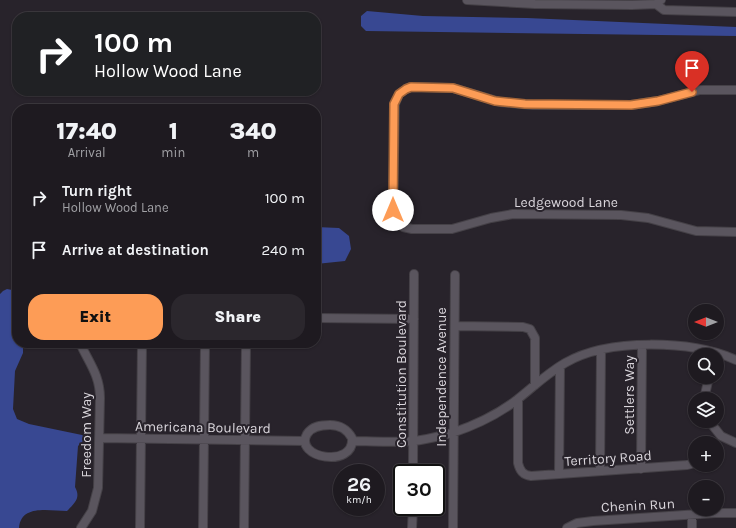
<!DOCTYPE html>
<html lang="en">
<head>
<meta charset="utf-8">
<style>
	body { margin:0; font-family:Karla,sans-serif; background:#2b272d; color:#f1f3f6; height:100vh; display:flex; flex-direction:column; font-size:15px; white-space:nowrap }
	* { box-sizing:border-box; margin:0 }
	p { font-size:13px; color:#a1a1a5 }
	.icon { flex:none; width:22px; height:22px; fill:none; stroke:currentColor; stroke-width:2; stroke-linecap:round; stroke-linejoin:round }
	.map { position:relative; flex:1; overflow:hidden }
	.sheet { position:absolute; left:12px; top:104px; width:309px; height:244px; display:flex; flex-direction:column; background:#1e1a20; border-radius:16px; box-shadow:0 1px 3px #0004,0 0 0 1px #3c383e }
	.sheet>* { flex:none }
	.guide { position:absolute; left:12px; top:12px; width:309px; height:84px; border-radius:16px; box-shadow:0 1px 3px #0004,0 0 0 1px #3c383e; background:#202124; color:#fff; overflow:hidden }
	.needle { width:26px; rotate:270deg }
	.fabs { position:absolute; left:688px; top:304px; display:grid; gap:8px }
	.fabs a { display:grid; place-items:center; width:36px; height:36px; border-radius:50%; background:#1e1a20; box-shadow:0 1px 3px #0004,0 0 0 1px #3c383e; font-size:20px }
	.speed { position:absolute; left:333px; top:464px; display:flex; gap:8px; font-size:20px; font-weight:700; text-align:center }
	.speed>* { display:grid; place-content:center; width:52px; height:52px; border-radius:50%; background:#1e1a20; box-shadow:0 1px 3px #0004,0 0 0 1px #3c383e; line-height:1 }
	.speed small { font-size:10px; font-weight:400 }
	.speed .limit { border:2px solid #111; border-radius:6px; background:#fff; color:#111 }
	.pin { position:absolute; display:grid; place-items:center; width:34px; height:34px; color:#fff; margin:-41px -17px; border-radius:50% 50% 50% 0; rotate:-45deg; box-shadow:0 0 4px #0007 }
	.pin .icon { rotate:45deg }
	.me { position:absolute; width:44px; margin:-22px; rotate:0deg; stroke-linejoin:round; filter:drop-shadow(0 0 3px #0008) }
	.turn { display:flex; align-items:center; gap:14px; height:84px; padding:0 16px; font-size:18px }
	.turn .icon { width:52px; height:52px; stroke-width:2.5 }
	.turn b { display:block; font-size:28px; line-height:34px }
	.eta { display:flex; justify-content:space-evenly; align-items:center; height:68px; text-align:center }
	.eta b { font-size:24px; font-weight:800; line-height:28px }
	.cta { display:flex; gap:8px; margin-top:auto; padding:8px 16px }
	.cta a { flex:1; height:46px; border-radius:16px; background:#fd9c56; color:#111; font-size:16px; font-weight:800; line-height:46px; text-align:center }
	.cta a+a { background:#2b272d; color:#f1f3f6 }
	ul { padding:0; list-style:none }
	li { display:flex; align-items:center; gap:12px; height:52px; padding:0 16px }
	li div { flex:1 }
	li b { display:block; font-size:15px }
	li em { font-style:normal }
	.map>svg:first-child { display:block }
	.water { fill:#384892 }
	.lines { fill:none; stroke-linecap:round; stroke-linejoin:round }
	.minor-casing { stroke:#454147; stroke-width:10 }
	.minor { stroke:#5a555e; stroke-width:8 }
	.route-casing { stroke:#a46538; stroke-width:10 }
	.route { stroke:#fd9c56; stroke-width:7 }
	.labels { text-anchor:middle; stroke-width:4; stroke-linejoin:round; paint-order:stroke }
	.street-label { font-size:14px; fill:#dad6dc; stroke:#28232b }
</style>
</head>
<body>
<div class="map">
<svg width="736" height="528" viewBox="0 0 736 528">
	<rect width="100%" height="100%" fill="#28232b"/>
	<path class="water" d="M367 11 423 16 527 18 736 27V36L366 31 361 26V16Z
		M316 227 339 228 349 236 351 249 345 261 316 264Z
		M7 289 17 291V343H23V353L15 371 13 409 17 419 29 424 82 435 86 438 78 446 75 487C81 498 75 503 67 511 49 511 21 504 19 528H0V294L3 291Z"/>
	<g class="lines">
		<defs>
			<path id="minor" d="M467 0 535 4 632 5 656 4
				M661 0 656 4 664 10 736 12
				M736 90H700L658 101 631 105H533L500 102 453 88 411 87 406 89 399 94 395 104 393 207 394 216 399 223 403 227 412 229H452L491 218 513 214 621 215 648 218 696 231 736 232
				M316 318 414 319
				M455 326 523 327 530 329 535 338V385
				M80 343C89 363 100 375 100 398L98 488 92 511 81 528
				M518 399V463C520 471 523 475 531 476L687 465 695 463
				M704 399 709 377
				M709 421 721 436 736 443
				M330 425C340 425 347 429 352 438 355 469 293 458 307 434 312 426 321 425 330 425Z
				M100 438 305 441
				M353 441C372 441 394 443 413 441 426 440 440 436 452 433 473 426 496 415 514 402 531 389 546 374 565 363 608 338 691 340 736 360
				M641 469 642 345
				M600 471 601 351
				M413 473 414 274
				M559 474 560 367
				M140 528 142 343
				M203 528 205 343
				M244 528 246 343
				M412 528 413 507
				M453 528 455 275
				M567 528 577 523 593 521 715 513H736
				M692 528V515"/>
		</defs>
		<use href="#minor" class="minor-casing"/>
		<use href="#minor" class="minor"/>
	</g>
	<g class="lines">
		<defs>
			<path id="route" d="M393 210 394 104 399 94 406 89 411 87 453 88 495 101 525 104 631 105 658 101 692 92"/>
		</defs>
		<use href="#route" class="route-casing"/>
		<use href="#route" class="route"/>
	</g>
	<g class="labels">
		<g class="street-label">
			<text x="566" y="207">Ledgewood Lane</text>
			<text transform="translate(401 374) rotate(-90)" y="5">Constitution Boulevard</text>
			<text transform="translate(441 377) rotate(-90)" y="5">Independence Avenue</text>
			<text transform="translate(629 395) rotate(-90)" y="5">Settlers Way</text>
			<text transform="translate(203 427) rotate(1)" y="5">Americana Boulevard</text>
			<text transform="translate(86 435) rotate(-90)" y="5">Freedom Way</text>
			<text transform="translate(608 458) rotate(-4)" y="5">Territory Road</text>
			<text transform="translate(638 505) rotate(-3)" y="5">Chenin Run</text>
		</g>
	</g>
</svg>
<div class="fabs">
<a><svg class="needle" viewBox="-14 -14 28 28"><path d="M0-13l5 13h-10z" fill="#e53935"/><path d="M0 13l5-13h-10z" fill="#a1a1a5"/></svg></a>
<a><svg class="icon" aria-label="search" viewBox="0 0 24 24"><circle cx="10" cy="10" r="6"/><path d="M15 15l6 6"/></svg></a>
<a><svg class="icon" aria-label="layers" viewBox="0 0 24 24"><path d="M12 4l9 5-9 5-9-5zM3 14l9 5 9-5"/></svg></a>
<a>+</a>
<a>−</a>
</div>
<div class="speed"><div>26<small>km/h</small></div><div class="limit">30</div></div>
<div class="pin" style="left:692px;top:92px;background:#d93025"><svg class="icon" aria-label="arrive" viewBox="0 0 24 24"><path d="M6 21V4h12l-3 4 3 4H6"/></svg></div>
<svg class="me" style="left:393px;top:210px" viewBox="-20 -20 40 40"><circle r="19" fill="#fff"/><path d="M0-13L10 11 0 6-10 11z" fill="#fd9c56"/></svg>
<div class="guide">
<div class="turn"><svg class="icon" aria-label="right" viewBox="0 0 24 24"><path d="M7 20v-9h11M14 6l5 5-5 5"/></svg><div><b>100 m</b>Hollow Wood Lane</div></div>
</div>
<section class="sheet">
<div class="eta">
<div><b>17:40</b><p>Arrival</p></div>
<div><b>1</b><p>min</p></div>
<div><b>340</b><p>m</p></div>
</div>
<ul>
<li><svg class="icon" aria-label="right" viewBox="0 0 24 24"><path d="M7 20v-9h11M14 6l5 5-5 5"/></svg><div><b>Turn right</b><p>Hollow Wood Lane</p></div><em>100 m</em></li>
<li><svg class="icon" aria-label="arrive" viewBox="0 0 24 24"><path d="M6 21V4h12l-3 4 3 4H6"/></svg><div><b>Arrive at destination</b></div><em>240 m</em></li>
</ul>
<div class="cta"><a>Exit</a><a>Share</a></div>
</section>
</div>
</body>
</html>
